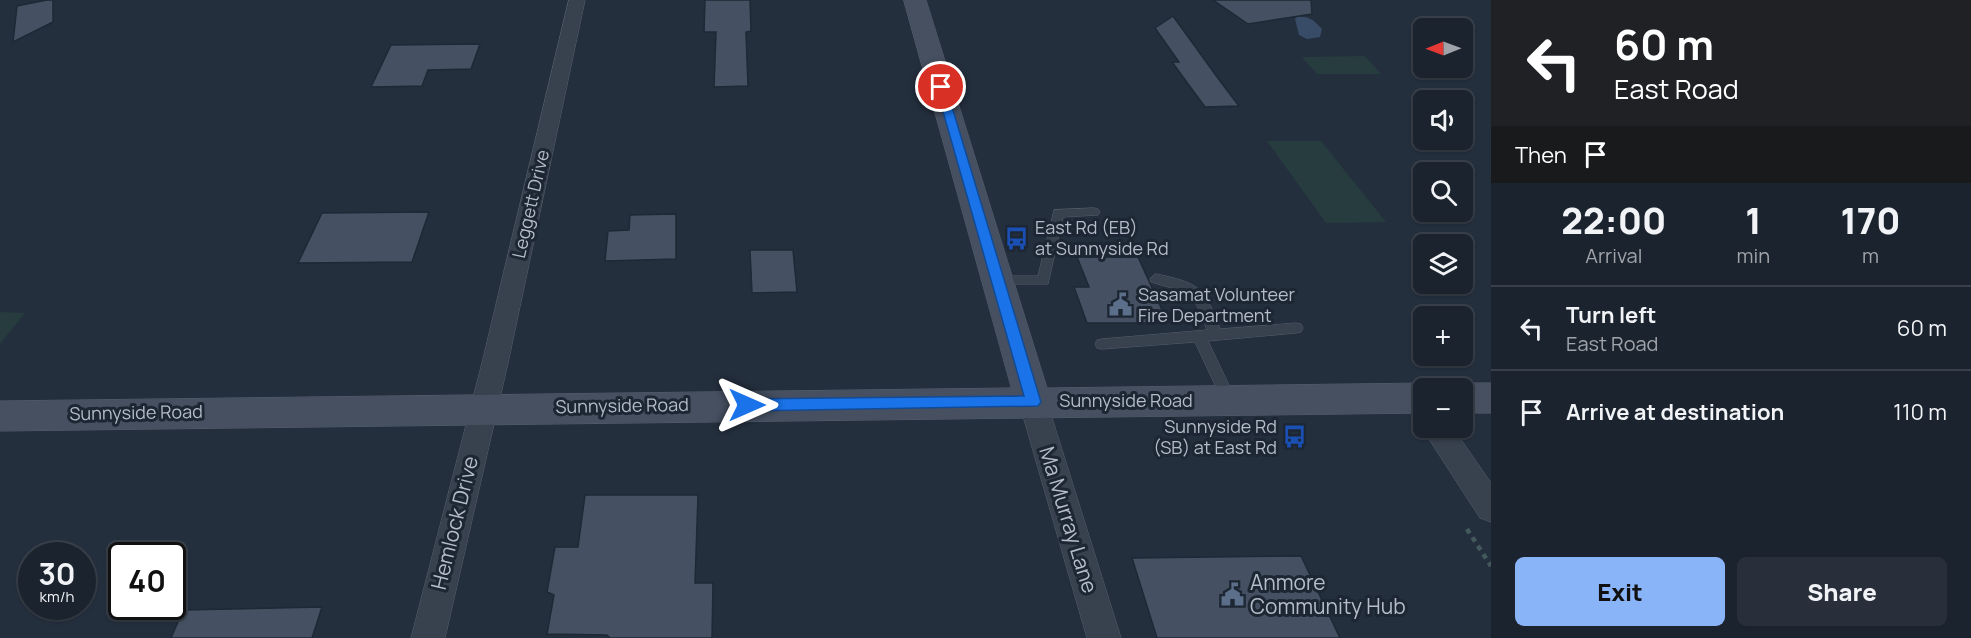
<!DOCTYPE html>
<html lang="en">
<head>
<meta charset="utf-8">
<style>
	body { margin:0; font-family:Manrope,sans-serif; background:#282f3a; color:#f1f3f6; height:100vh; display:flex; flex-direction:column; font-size:22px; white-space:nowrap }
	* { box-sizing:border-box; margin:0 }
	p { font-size:20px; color:#a0a4aa }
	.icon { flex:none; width:33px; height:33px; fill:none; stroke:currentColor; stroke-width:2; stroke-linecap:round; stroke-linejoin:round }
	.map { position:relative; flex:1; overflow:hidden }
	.side { display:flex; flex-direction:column; background:#1b232e; width:480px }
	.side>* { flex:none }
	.top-card { background:#202124; color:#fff; overflow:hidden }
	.needle { width:39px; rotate:269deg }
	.fabs { position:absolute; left:1413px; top:18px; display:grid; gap:12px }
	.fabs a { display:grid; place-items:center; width:60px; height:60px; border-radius:9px; background:#1b232e; box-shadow:0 2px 4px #0004,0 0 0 2px #39404a; font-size:30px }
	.speed { position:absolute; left:18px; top:542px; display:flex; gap:12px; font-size:30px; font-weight:700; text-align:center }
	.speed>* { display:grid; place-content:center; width:78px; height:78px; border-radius:50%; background:#1b232e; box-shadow:0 2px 4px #0004,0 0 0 2px #39404a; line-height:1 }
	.speed small { font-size:15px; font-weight:400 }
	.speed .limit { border:3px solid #111; border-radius:9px; background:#fff; color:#111 }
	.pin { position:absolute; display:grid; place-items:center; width:51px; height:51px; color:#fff; margin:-26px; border:3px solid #fff; border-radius:50%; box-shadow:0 2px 6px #0007 }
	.me { position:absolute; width:66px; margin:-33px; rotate:90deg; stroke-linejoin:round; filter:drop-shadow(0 0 4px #0008) }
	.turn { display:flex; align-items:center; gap:21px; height:126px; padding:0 24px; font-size:27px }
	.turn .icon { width:78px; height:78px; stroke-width:2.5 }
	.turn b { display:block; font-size:42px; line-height:51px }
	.then { display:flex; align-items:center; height:57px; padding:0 24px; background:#0003; gap:12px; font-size:22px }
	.eta { display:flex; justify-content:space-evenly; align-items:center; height:102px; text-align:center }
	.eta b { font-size:36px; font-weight:800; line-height:42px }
	.primary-button { display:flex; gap:12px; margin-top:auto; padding:12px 24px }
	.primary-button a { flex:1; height:69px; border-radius:9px; background:#8ab4f8; color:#111; font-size:24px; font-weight:800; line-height:69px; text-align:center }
	.primary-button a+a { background:#282f3a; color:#f1f3f6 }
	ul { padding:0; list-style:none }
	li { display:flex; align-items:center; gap:18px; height:84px; padding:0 24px; border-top:2px solid #39404a }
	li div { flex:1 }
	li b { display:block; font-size:22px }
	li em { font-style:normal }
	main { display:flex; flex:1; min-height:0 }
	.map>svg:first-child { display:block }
	.green { fill:#263c3f }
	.water { fill:#394c67 }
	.building { fill:#455162; stroke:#1f2835; stroke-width:1.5 }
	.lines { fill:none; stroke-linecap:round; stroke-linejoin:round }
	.lane-casing { stroke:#565f6c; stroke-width:1 }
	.street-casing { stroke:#565f6c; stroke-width:1 }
	.secondary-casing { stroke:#565f6c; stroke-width:1 }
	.path { stroke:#44595c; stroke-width:4.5; stroke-dasharray:5 5; stroke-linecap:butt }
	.lane { fill:#38414e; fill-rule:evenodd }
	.street { fill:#38414e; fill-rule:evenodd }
	.secondary { fill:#465061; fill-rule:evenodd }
	.route { fill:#1a73e8; stroke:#114b97; stroke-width:1.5 }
	.labels { text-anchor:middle; stroke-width:6; stroke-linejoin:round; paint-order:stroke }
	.street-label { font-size:18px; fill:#b4bcc9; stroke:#1d2633 }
	.poi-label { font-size:18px; fill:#b4bcc9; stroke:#1d2633; text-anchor:start }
	.near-street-label { font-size:21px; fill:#b4bcc9; stroke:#1d2633 }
	.near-poi-label { font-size:21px; fill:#b4bcc9; stroke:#1d2633; text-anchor:start }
</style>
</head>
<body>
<main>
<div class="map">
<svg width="1491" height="638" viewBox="0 0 1491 638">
	<rect width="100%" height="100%" fill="#242f3e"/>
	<path class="green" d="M1365 56 1381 74H1317L1302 57Z
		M1267 141H1321L1386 222 1326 223Z
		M0 312 25 313 0 344Z"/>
	<path class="water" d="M1297 17C1310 16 1314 21 1322 29L1320 37 1307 39 1299 35 1295 19Z"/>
	<path class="building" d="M47 0H53V22L13 42 17 6Z
		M705 0H750L751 31 746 32 748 86 714 87 716 32H704Z
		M1213 0H1311L1312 14 1248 24Z
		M1173 16 1220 81 1239 106 1205 107 1172 62H1179L1155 28Z
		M480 44 471 69 428 70 422 86 371 87 391 45Z
		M429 212 412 262 298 263 322 213Z
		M676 214V259L605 261 608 231 629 230 630 215Z
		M750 250H793L797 292 752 293Z
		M1077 257H1138L1168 323H1087L1074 287H1089Z
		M585 495H698L695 583H713L712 638H610L607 635 547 634 554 595 547 592 555 547H578Z
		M1301 556 1340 638H1157L1132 558Z
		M322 607 312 638H171L183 610Z"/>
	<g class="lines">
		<defs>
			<path id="lane" d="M1094 208 1098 209 1100 212 1098 215 1063 217 1048 284H995L994 281 1000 276H1038L1054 210Z
				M1156 274C1200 283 1204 287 1220 329L1296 323 1301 324 1303 328 1301 332 1296 333 1208 341 1236 400 1234 404 1229 406 1224 404 1195 342 1102 349 1097 348 1095 344 1097 340 1102 339 1207 330C1192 289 1191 294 1151 282L1150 279Z"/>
			<path id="street" d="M569 0H585L508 363 445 638H411L482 363Z
				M1033 391 1043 394 1047 402 1121 638H1087L1019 402 1023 394Z
				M1424 426 1453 428 1491 483V522L1480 518 1427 436Z"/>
			<path id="secondary" d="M904 0H926L1047 388 1424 383 1437 388H1424V413L0 431V401L1011 388Z
				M1462 383H1491V413H1462V388H1449Z"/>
		</defs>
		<use href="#lane" class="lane-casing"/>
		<use href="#street" class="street-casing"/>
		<use href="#secondary" class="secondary-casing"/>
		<path class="path" d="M1467 529 1491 566"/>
		<use href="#lane" class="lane"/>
		<use href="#street" class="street"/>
		<use href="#secondary" class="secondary"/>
	</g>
	<path class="route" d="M941 83 946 87 1041 402 1038 406 747 411 742 409 739 405 742 401 747 399 1024 396 936 87Z"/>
	<defs>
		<symbol id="bus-bare" viewBox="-9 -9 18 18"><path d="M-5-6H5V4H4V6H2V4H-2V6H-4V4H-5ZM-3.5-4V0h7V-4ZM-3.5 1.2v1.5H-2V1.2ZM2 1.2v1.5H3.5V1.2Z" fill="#1a4fb4" stroke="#1d2633" stroke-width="2.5" paint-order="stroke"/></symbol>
		<symbol id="civic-bare" viewBox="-9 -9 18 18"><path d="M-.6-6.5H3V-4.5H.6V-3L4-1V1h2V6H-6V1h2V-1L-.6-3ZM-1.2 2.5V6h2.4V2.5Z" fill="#5c6f8a" stroke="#1d2633" stroke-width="2.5" paint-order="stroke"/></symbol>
	</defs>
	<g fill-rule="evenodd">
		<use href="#bus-bare" x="1000" y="222" width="33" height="33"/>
		<use href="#civic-bare" x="1104" y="288" width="33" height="33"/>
		<use href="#bus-bare" x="1278" y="420" width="33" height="33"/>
		<use href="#civic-bare" x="1216" y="578" width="33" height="33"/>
	</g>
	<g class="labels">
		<g class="street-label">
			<text transform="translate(531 204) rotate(-77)" y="6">Leggett Drive</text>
			<text x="1126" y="407">Sunnyside Road</text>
			<text transform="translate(622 406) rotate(-1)" y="6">Sunnyside Road</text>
			<text transform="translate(136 413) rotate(-1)" y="6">Sunnyside Road</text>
		</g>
		<g class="poi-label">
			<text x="1035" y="234">East Rd (EB)<tspan x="1035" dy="21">at Sunnyside Rd</tspan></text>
			<text x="1138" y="301">Sasamat Volunteer<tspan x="1138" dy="21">Fire Department</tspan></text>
			<text x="1277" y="433" text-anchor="end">Sunnyside Rd<tspan x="1277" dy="21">(SB) at East Rd</tspan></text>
		</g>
		<g class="near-street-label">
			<text transform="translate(1068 520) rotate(73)" y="7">Ma Murray Lane</text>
			<text transform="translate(455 523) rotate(-76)" y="7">Hemlock Drive</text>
		</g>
		<g class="near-poi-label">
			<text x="1250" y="590">Anmore<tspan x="1250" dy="24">Community Hub</tspan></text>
		</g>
	</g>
</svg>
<div class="fabs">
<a><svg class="needle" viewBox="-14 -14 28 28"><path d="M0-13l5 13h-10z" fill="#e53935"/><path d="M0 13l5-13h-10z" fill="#a0a4aa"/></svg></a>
<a><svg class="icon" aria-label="sound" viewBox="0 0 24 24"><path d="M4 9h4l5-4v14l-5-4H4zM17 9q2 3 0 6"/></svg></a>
<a><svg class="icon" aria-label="search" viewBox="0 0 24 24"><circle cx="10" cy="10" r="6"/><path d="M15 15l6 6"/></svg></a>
<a><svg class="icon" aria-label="layers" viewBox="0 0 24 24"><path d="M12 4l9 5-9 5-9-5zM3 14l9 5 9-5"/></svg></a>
<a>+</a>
<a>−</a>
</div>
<div class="speed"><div>30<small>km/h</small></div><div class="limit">40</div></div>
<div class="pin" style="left:941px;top:87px;background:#d93025"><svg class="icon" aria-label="arrive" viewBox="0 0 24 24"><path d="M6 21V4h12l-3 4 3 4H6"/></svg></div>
<svg class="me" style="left:747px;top:405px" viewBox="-20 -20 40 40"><path d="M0-17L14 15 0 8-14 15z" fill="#1a73e8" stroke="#fff" stroke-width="4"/></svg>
</div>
<section class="side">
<div class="top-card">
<div class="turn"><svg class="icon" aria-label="left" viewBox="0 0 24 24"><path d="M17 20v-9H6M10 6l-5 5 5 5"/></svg><div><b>60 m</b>East Road</div></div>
<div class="then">Then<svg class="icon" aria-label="arrive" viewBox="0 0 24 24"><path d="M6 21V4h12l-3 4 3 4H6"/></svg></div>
</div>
<div class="eta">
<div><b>22:00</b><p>Arrival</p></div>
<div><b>1</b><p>min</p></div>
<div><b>170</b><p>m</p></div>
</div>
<ul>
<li><svg class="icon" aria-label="left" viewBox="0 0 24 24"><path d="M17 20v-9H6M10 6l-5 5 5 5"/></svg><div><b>Turn left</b><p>East Road</p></div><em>60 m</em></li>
<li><svg class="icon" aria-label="arrive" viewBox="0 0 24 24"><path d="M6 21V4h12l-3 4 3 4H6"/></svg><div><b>Arrive at destination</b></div><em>110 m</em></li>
</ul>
<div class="primary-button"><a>Exit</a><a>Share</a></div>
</section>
</main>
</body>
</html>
